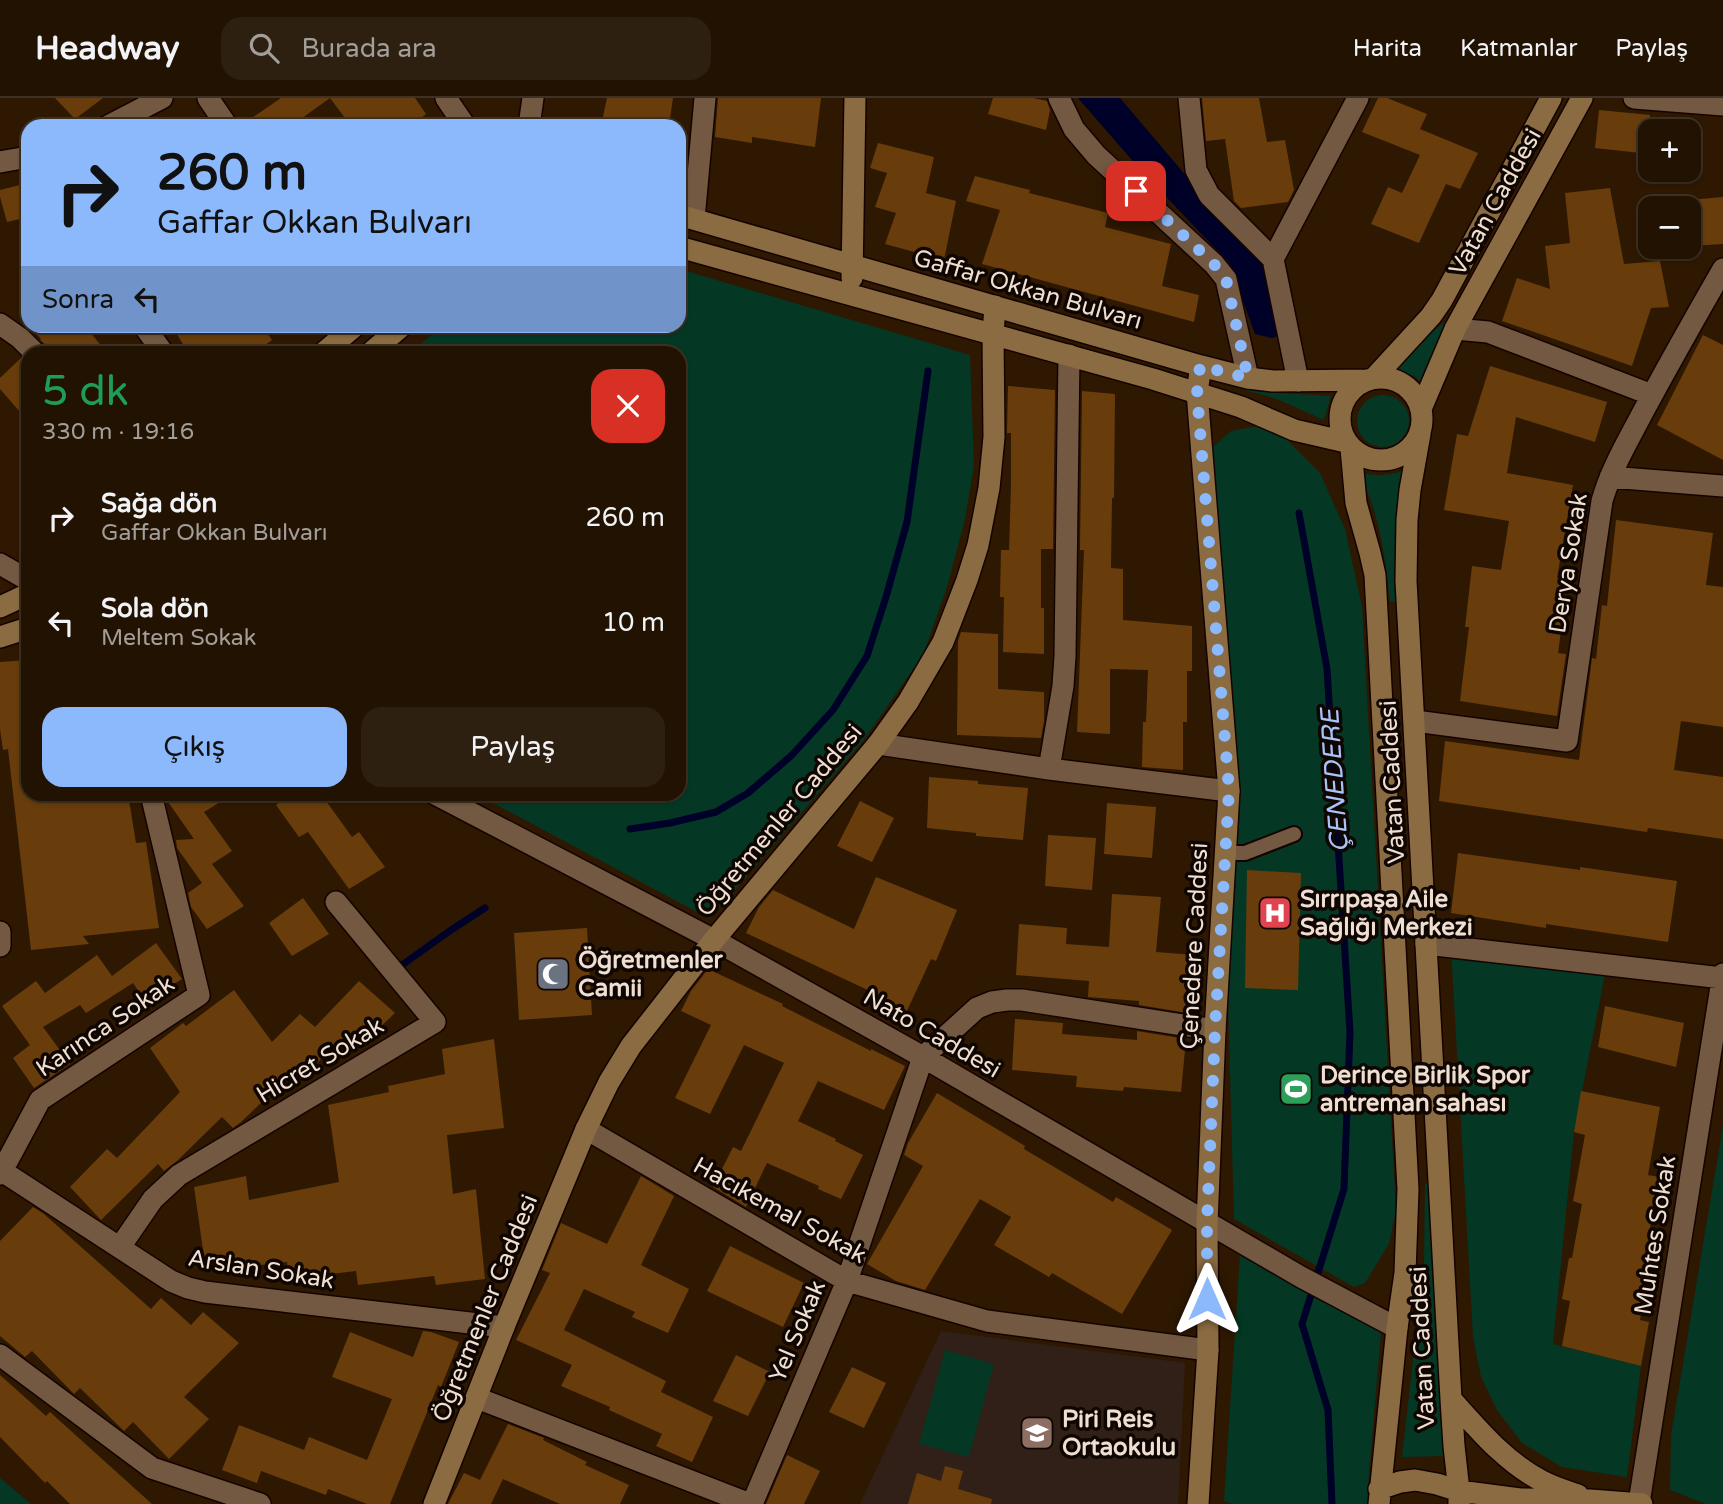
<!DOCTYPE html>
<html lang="tr">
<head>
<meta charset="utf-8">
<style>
	body { margin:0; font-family:"Varela Round",sans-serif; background:#2e2011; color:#f1f3f6; height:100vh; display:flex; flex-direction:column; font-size:26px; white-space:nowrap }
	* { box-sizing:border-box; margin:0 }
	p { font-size:23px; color:#a29e99 }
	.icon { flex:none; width:38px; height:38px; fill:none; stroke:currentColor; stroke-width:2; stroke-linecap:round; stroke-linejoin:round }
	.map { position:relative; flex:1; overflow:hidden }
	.sheet { position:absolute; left:21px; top:248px; width:665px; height:455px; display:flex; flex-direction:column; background:#221202; border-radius:21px; box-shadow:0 2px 5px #0004,0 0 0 2px #3f3224 }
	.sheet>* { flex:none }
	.top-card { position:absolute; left:21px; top:21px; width:665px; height:214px; border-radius:21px; box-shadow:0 2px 5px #0004,0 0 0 2px #3f3224; background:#8cb9fc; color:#111; overflow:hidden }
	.controls { position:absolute; left:1638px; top:21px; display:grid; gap:14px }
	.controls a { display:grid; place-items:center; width:63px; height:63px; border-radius:14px; background:#221202; box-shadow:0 2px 5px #0004,0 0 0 2px #3f3224; font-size:35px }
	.pin { position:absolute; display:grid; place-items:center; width:60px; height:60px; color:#fff; margin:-30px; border-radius:14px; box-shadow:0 4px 10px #0006 }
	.me { position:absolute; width:77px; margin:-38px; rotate:0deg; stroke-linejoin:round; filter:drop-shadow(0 0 5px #0008) }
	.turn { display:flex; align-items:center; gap:24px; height:147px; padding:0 21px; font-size:32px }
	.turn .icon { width:91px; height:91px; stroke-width:2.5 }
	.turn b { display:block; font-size:49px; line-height:60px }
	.then { display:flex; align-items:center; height:66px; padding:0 21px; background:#0003; gap:14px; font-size:26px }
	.round { display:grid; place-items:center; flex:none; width:74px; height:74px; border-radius:21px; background:#2e2011 }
	.head { display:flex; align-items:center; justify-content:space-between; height:119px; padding:0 21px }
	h1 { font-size:42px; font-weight:600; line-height:52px; color:#1e9e55 }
	.action { display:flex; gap:14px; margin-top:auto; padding:14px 21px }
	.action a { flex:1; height:80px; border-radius:21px; background:#8cb9fc; color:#111; font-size:28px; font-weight:600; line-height:80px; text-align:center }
	.action a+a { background:#2e2011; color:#f1f3f6 }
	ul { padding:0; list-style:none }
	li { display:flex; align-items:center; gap:21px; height:105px; padding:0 21px }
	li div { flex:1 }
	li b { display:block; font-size:26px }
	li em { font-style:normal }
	header { display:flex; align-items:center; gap:42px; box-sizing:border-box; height:98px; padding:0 35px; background:#221202; border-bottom:2px solid #3f3224 }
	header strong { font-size:33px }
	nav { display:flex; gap:38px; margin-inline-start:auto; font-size:24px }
	.search { width:490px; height:63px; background:#2e2011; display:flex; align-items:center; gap:18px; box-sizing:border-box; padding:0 24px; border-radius:21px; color:#a29e99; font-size:26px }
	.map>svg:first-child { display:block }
	.education { fill:#312018 }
	.green { fill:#043824 }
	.water { fill:#000128 }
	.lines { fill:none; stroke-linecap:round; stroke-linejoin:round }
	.stream { stroke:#000128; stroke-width:7 }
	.building { fill:#683d0b }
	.lane-casing { stroke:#150300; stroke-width:18 }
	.street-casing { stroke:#150300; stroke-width:24 }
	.secondary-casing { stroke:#150300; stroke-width:24 }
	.lane { stroke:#735942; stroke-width:14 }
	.street { stroke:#735942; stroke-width:21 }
	.secondary { stroke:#8b6c42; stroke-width:21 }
	.route { stroke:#8cb9fc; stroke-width:12; stroke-dasharray:0 21.6 }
	.labels { text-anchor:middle; stroke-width:7; stroke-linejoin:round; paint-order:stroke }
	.street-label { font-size:24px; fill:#efdfd2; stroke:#0f0601 }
	.poi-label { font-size:24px; font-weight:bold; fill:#efdfd2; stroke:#0f0601; text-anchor:start }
	.water-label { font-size:26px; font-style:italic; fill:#a9c3f9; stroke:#0f0601 }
</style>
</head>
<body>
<header>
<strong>Headway</strong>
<div class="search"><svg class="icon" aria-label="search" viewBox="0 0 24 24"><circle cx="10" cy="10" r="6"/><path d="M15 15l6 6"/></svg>Burada ara</div>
<nav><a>Harita</a><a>Katmanlar</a><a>Paylaş</a></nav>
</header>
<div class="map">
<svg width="1723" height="1406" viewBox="0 0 1723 1406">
	<rect width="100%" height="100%" fill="#2e1802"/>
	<path class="education" d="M941 1233 1185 1265 1178 1406H860Z"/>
	<path class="green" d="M679 171 970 257 974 368 965 421 947 489 923 557 863 643 710 821 478 697 679 696V256L410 255 442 228H679Z
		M1459 212 1425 289 1416 279 1389 269Z
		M1232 283 1278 295 1331 298 1324 322 1277 301 1230 288Z
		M1357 323a26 26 0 1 1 52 0a26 26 0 1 1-52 0Z
		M1259 328 1285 340 1320 375 1345 431 1362 509 1396 1112 1389 1146 1365 1185 1354 1189 1234 1121 1213 349 1231 333Z
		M1403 373V504L1397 505 1390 503C1384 456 1381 417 1358 374 1374 378 1386 378 1403 373Z
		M1451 849 1607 866 1574 1034 1553 1246 1641 1268 1627 1379 1562 1369 1522 1345 1497 1312 1481 1279 1473 1239Z
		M1723 1028V1406H1706L1670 1392 1671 1337Z
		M1425 1085H1435L1445 1358 1402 1359 1424 1165Z
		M1240 1157 1381 1234 1368 1387 1369 1406H1233L1224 1403Z
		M945 1252 994 1266 969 1359 919 1346Z
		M0 1380 31 1406H0Z"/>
	<path class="water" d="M1078 0H1120L1204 99 1269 162 1281 237 1272 240 1255 236 1229 165 1138 69Z"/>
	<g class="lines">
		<path class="stream" d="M1299 415 1327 571 1350 934 1344 1091 1302 1226 1328 1312 1332 1406
			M630 731 670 725 716 714 748 695 791 658 833 612 867 558 886 499 907 424 928 273
			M402 867 451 832 485 810"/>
	</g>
	<path class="building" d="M55 0H103L75 21Z
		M281 0H415L426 16 411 28H351L330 0 291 28H240Z
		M607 0H673L669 28H601Z
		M718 0H821L815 49 752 39V45L715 39Z
		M993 0H1033L1047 3 1050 12 1046 32 988 16Z
		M1202 0H1259L1267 44 1285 42 1294 92 1288 104 1241 110 1234 103 1225 41 1206 43Z
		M1378 0H1387L1427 16 1420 31 1478 55 1460 91 1446 86 1419 145 1371 126 1388 89 1402 95 1420 57 1362 34Z
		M1599 12 1650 17V56L1595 50Z
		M878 45 934 59 926 95 956 103 944 162 885 146 896 115 875 109 887 75 870 70Z
		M975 78 1030 92 1029 95 1108 115 1105 129 1171 146 1162 188 1199 197 1194 224 982 166 1000 112 966 103Z
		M28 85V119L7 124 0 99V92Z
		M1610 90 1624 166 1660 163 1669 209 1651 210 1632 268 1502 223 1517 180 1550 191 1545 148 1570 145 1565 95Z
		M1723 99V146L1689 148V102Z
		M30 228H85L108 256H49L46 247 40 242 41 241Z
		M172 228H262L272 242 253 256H189Z
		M1703 237 1723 247V362L1657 327Z
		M21 260 28 266V323L0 291V280Z
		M1490 268 1607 304 1595 344 1516 319 1507 375 1573 387 1557 480 1568 482 1558 555 1566 556 1557 618 1460 603 1469 529H1465L1472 468 1501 472 1509 423 1444 412 1457 336 1468 338Z
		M1008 288 1055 292 1053 451H1041V510H1044V556L1003 554 1004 499H1000L1001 452H1009L1011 387V335H1007Z
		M1082 293 1115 296 1114 400H1112L1111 470 1123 471V522L1192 528V573H1187V624H1183V672L1142 669 1143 624H1146L1148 572 1110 571V636L1077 634 1084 452H1080Z
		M1616 422 1713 435 1706 487 1723 489V629L1681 623 1674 672 1723 679V741L1648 730 1647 734 1439 703 1445 643 1579 662 1592 560 1596 561 1602 507 1607 508Z
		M961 534 998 536V591L1044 594V623L1041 640 957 637 958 543Z
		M28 562V696H128L136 745 146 744 159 830 83 838 89 846 31 852 8 651 3 652 0 631V564Z
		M929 679 978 683V686L1028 690 1023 742 976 738V735L927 730Z
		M165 696H233L204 714 232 753 212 766 244 808 207 831 191 809 188 795 202 785 177 750 176 742 194 741 166 701Z
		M290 696H321L352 739 359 734 385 769 349 791 308 734 299 739 276 707Z
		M860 703 894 720 872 764 837 748Z
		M1107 705 1156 709 1152 760 1104 756Z
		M1048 737 1096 740 1092 792 1045 788Z
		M1458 755 1580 772V769L1677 783 1668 844 1546 826V830L1451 815Z
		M1247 772 1301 775 1298 892 1245 890Z
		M876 779 957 812 936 863 931 861 906 915 870 899 872 894 746 835 759 809 773 792 854 831Z
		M1112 796 1161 799 1156 854 1195 857 1190 909H1189L1188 915 1139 907V903L1088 899 1089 883 1016 877 1019 826 1067 830 1066 846 1109 849Z
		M303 800 329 836 292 858 269 825Z
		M587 830 592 917 519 922 514 835Z
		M156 845 182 881 145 903 133 885 86 915 80 907 43 929 70 966 34 990 13 960 30 947 2 908 36 883 45 895 97 857 112 878Z
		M708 871 783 906 782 908 871 953V951L905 968 884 1012 818 983 798 1023 836 1041 835 1043 863 1057 841 1101 818 1091 819 1088 767 1065 746 1109 713 1089 733 1049 741 1053 784 965 744 947 710 1016 675 1000 711 927 681 913 691 893Z
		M359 883 395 915 354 954 341 941 295 987 288 979 241 1024 233 1030 222 1019 178 1062 164 1073 158 1066 101 1122 70 1089 107 1051 117 1060 180 994 150 950 183 925 186 928 234 892 272 944 300 916 315 929Z
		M1605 908 1684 925 1676 969 1598 949Z
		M1015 921 1063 925 1062 936 1137 942V933L1186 941 1181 994 1124 989 1123 993 1076 989 1077 978 1012 972Z
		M494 941 504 1030 447 1037 453 1096 476 1091 485 1181 436 1187 434 1178 358 1187 356 1173 289 1181 287 1164 206 1173 194 1089 246 1078 249 1102 339 1084 328 1007 389 994 388 988 445 976 442 951Z
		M1581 993 1660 1009 1648 1077 1659 1079 1650 1130 1659 1132 1652 1176H1648L1640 1222 1649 1224 1641 1268 1562 1248 1570 1203 1562 1201 1569 1160H1572L1582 1106 1573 1103 1585 1037 1574 1034Z
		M937 995 1025 1048 1024 1051 1113 1104 1116 1099 1172 1132 1122 1216 1052 1175 1049 1179 994 1147 1011 1119 980 1101 925 1192 896 1183 867 1166 923 1068 904 1057 908 1045Z
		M641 1078 674 1098 641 1167 689 1191 668 1235 632 1219 635 1214 584 1191 564 1232 666 1283 661 1294 713 1319 692 1364 656 1348 662 1336 609 1312 610 1309 561 1288 572 1267 516 1242 550 1175 542 1172 561 1125 607 1146Z
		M33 1109 44 1116 151 1211 161 1200 191 1227 203 1214 239 1245 184 1299 209 1321 169 1361 133 1324 124 1333 80 1290 74 1296 32 1253 25 1259 0 1238V1143Z
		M730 1148 804 1185 783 1229 707 1193Z
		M423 1233 431 1234 459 1244 441 1289 438 1287 390 1406H367L328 1391 326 1397 261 1373 257 1385 222 1372 239 1327 304 1352 309 1339 367 1362 392 1301 332 1279 350 1234 413 1259Z
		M736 1257 770 1274 748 1318 713 1303Z
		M852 1269 886 1285 864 1330 829 1314Z
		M0 1277 46 1318 50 1314 152 1406H70L47 1383 45 1385 0 1339Z
		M508 1326 544 1340 543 1342 587 1364 585 1367 629 1387 620 1406H560L503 1381 491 1406H448L464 1375 480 1382Z
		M787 1357 820 1373 804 1406H766Z
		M945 1368 963 1373 958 1391 992 1401 991 1406H908L917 1375 941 1383Z"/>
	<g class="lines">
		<defs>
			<path id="lane" d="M1226 755H1245L1294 736"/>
			<path id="street" d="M208 0 227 28
				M446 0 465 28
				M1059 0 1074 31 1096 57 1214 166 1226 181 1248 280
				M1189 0 1196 72 1209 97 1273 161
				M1634 0 1723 7
				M108 28 162 0
				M529 28 533 0
				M0 64 28 59
				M694 121 705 0
				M0 226 20 240 36 256
				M144 228 164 256
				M1455 231 1488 234 1652 297
				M1298 283 1273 161 1358 0
				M1610 379 1723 388
				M0 466 28 482
				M1415 623 1567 643 1602 403C1611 371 1628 343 1643 314 1669 266 1696 218 1723 171
				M878 646 1049 671 1229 693
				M1049 671 1063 588 1065 558 1069 257
				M435 696 714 842 923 959 1301 1179 1397 1230
				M0 834V848
				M1426 846 1722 880
				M586 1031 847 1183 987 1223 1208 1252
				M0 1072 2 1073 40 1002 199 897 151 696
				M0 1076 2 1073 171 1183 188 1190 205 1194 504 1229
				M120 1149 153 1101 179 1077 435 924 336 804
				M0 1257 152 1370 260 1406
				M477 1300 750 1406
				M1639 1405 1723 876
				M752 1406 847 1183 923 959 977 910 992 904 1007 902H1022L1215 932"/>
			<path id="secondary" d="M679 117 1201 268 1248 280 1273 283 1367 282
				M679 149 1153 281 1241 309 1294 332 1346 344
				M852 180 855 0
				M322 256 355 228
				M369 256 402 228
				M1340 321a41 41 0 1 1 82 0a41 41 0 1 1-82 0Z
				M1374 280 1431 218 1442 202 1551 0
				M1421 311 1455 231 1582 0
				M1420 336 1410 392 1407 422 1406 483 1451 1301 1454 1348 1459 1393V1406
				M1351 350 1356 405 1370 455 1375 477 1408 1091 1405 1175 1397 1230 1379 1406
				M0 509 28 496
				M0 539 28 530
				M1451 1301C1478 1331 1505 1364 1542 1383 1553 1389 1566 1393 1578 1397
				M1379 1391 1400 1384 1415 1382 1437 1386 1459 1393 1520 1401 1590 1402 1642 1406
				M434 1406 504 1229 586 1031 609 984 631 948 714 842 878 646 908 604 943 544 967 482 978 447 989 390 994 339 993 236 995 208
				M1198 1406 1208 1252 1207 1125 1215 932 1229 693 1197 294 1201 268"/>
		</defs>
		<use href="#lane" class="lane-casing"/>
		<use href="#street" class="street-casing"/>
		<use href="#secondary" class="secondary-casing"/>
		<use href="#lane" class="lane"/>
		<use href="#street" class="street"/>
		<use href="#secondary" class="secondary"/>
	</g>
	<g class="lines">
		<path class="route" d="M1136 93 1214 166 1226 181 1248 280 1200 268 1197 295 1229 692 1215 932 1207 1125V1201"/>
	</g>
	<defs>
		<symbol id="hospital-square" viewBox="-11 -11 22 22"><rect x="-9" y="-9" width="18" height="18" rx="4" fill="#e0444e" stroke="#0f0601"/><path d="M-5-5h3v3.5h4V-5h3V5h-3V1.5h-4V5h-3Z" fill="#fff"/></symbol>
		<symbol id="mosque-square" viewBox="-11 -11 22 22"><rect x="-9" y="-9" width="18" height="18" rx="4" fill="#6b7280" stroke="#0f0601"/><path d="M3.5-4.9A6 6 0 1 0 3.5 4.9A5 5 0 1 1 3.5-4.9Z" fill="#fff"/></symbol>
		<symbol id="stadium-square" viewBox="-11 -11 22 22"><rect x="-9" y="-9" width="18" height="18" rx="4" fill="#2e9e5b" stroke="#0f0601"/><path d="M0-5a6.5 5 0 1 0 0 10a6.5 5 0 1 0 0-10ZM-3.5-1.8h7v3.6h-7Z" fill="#fff"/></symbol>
		<symbol id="school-square" viewBox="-11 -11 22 22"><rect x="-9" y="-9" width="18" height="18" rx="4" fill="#8d6e63" stroke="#0f0601"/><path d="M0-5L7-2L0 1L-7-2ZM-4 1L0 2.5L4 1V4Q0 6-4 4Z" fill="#fff"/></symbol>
	</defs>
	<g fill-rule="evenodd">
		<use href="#hospital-square" x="1256" y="796" width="38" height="38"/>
		<use href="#mosque-square" x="534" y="857" width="38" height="38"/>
		<use href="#stadium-square" x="1277" y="972" width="38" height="38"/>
		<use href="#school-square" x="1018" y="1316" width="38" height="38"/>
	</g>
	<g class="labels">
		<g class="street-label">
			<text transform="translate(1495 104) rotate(-61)" y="8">Vatan Caddesi</text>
			<text transform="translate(1028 191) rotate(16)" y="8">Gaffar Okkan Bulvarı</text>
			<text transform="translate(1568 465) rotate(-81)" y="8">Derya Sokak</text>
			<text transform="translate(1392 684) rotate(-93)" y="8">Vatan Caddesi</text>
			<text transform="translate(779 722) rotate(-50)" y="8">Öğretmenler Caddesi</text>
			<text transform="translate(1194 848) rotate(-87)" y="8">Çenedere Caddesi</text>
			<text transform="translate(105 928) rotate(-34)" y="8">Karınca Sokak</text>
			<text transform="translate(932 935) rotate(30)" y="8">Nato Caddesi</text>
			<text transform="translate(320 962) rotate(-31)" y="8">Hicret Sokak</text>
			<text transform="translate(780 1112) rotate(29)" y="8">Hacıkemal Sokak</text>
			<text transform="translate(1655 1137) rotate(-81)" y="8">Muhtes Sokak</text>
			<text transform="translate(261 1171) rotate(9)" y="8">Arslan Sokak</text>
			<text transform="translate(485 1210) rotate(-68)" y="8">Öğretmenler Caddesi</text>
			<text transform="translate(797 1233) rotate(-67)" y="8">Yel Sokak</text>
			<text transform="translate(1422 1250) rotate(-93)" y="8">Vatan Caddesi</text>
		</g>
		<g class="poi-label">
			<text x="1300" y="809">Sırrıpaşa Aile<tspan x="1300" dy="28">Sağlığı Merkezi</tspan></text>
			<text x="578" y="870">Öğretmenler<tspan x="578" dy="28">Camii</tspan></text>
			<text x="1320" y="985">Derince Birlik Spor<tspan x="1320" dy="28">antreman sahası</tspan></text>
			<text x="1062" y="1329">Piri Reis<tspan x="1062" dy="28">Ortaokulu</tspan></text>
		</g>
		<g class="water-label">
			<text transform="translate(1334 683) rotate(-94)" y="9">ÇENEDERE</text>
		</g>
	</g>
</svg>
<div class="controls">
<a>+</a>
<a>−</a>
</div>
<div class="pin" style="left:1136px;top:93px;background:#d93025"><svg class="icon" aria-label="arrive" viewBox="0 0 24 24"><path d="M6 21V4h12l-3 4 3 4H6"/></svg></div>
<svg class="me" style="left:1207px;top:1201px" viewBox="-20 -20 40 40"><path d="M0-17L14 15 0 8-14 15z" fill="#8cb9fc" stroke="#fff" stroke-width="4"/></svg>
<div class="top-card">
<div class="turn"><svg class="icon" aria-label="right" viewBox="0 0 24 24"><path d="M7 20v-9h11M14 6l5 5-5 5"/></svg><div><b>260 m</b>Gaffar Okkan Bulvarı</div></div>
<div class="then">Sonra<svg class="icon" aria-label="left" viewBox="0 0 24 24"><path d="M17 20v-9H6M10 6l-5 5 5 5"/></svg></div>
</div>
<section class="sheet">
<div class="head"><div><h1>5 dk</h1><p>330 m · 19:16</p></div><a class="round" style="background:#d93025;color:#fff"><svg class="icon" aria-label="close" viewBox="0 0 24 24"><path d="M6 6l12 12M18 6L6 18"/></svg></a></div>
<ul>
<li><svg class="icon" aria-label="right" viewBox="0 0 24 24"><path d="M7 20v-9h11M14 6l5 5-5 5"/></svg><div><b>Sağa dön</b><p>Gaffar Okkan Bulvarı</p></div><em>260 m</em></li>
<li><svg class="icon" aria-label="left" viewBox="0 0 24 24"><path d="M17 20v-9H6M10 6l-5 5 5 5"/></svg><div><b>Sola dön</b><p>Meltem Sokak</p></div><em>10 m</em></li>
</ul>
<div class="action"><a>Çıkış</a><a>Paylaş</a></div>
</section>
</div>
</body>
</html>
